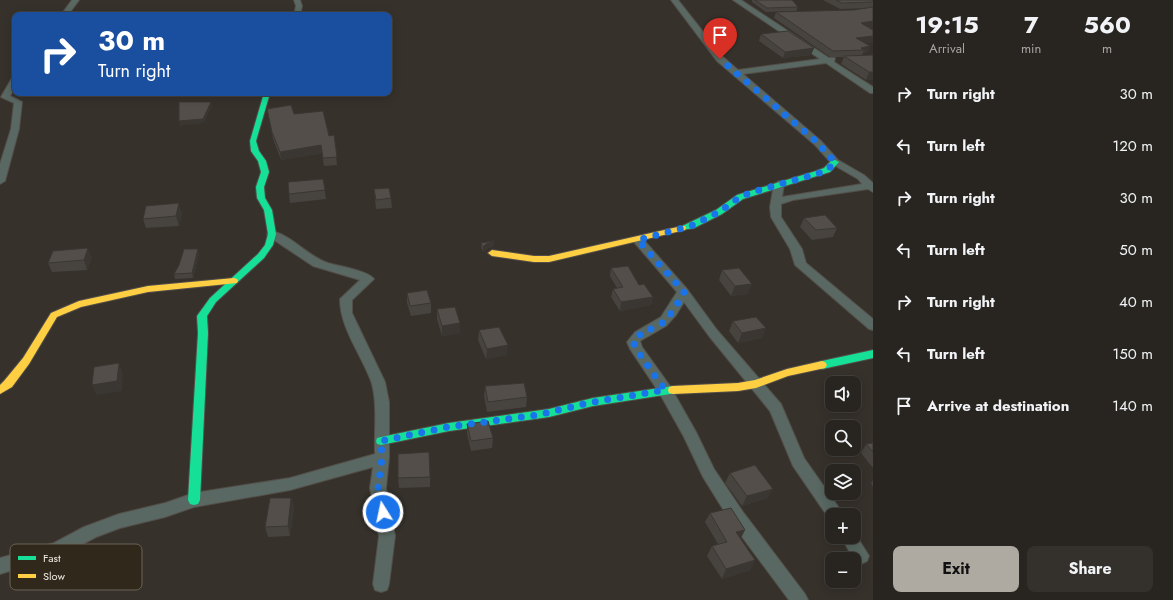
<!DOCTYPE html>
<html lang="en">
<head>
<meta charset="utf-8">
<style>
	body { margin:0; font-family:Jost,sans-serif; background:#34312d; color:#f1f3f6; height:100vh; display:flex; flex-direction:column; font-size:15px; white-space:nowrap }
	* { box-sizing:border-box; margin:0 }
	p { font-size:13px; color:#a5a5a5 }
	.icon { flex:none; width:22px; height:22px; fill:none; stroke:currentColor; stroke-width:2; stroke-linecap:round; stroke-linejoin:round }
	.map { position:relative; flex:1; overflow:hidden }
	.panel { display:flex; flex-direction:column; background:#282520; width:300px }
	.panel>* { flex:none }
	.hud { position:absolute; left:12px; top:12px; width:380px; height:84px; border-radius:8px; box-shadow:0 2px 10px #0003,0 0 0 1px #44423e; background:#1a4fa0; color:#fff; overflow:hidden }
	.controls { position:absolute; left:825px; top:376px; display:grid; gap:8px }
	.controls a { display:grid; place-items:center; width:36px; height:36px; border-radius:8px; background:#282520; box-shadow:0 2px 10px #0003,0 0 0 1px #44423e; font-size:20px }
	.pin { position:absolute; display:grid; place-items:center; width:34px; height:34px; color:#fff; margin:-41px -17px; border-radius:50% 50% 50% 0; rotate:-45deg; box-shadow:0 0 4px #0007 }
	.pin .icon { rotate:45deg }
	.me { position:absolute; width:44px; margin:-22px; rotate:350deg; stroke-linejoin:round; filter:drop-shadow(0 0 3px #0008) }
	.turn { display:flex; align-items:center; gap:14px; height:84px; padding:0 20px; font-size:18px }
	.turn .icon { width:52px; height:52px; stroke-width:2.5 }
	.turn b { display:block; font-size:28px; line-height:34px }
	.eta { display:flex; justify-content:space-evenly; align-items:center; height:68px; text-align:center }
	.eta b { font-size:24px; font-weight:700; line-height:28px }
	.button { display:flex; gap:8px; margin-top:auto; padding:8px 20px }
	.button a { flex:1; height:46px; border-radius:8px; background:#aea9a1; color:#111; font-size:16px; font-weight:700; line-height:46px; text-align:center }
	.button a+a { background:#34312d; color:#f1f3f6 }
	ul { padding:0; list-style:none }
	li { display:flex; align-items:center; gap:12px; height:52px; padding:0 20px }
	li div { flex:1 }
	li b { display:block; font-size:15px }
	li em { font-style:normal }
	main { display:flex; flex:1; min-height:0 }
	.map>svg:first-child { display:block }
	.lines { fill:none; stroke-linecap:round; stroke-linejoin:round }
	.street-casing { stroke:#534e49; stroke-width:2 }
	.fast-casing { stroke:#534e49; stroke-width:2 }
	.slow-casing { stroke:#534e49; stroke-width:2 }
	.street { fill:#596862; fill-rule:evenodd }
	.fast { fill:#16e098; fill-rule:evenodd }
	.slow { fill:#ffcf43; fill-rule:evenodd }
	.wall { fill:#47433f }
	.shaded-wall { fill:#3a3733 }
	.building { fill:#534e49; stroke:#3a3733 }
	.route { stroke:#1a73e8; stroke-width:7; stroke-dasharray:0 12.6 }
	.key { fill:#31281c; stroke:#6a6257; stroke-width:1 }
	.key-label { font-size:11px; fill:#eee9e1 }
</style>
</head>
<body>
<main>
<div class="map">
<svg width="873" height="600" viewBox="0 0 873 600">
	<rect width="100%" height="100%" fill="#36312b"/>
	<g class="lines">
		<defs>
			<path id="street" d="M72 0H79L68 15H61Z
				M294 0H300L302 6 300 15H294L296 6Z
				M671 0H678L723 57 738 70 820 59 733 0H741L829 58H835L834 62 873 87V93H870L826 63 743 74 821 141 838 160 864 175 873 183V192L868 189 793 200 781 204V217L802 249 806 263 873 319V330L869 329 795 265 790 249 771 217 770 207 774 184 779 181 784 184 782 197 862 184 858 179 832 164 815 145 717 61Z
				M12 78H15V87L10 96 22 102 19 129 5 181 0 184V164L11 129 14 103 1 97Z
				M272 231C293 236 307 256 328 263 338 266 369 271 374 279L352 300V313L385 382 389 402V458L386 488 395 536 389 584 387 590 381 592 375 590 373 584 379 536 370 488 373 467 290 490 194 507 165 517 120 528 96 537 64 554 0 574V558L54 543 84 527 119 514 165 503 194 493 290 478 375 454C374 432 378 402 371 381 361 354 340 328 340 299L360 280 313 266 268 236 267 234Z
				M638 237 642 238 687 289 717 330 781 404 804 458 844 515H832V520H830L793 466 770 411 709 336 684 302 676 315 666 326 640 341 642 347 670 386 696 432 714 469 743 512 805 594 808 600H789L731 522 703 477 684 437 660 394 630 349 627 342 635 332 661 317 677 292 634 242 633 240Z
				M854 532 869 556 867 561 861 564 855 561 841 537H854Z"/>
			<path id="fast" d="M264 93H270L256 141 259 151 266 161 269 172 264 187 265 198 272 210 276 234 273 245 264 258 216 302 207 316 208 333 200 500 198 504 194 505 190 504 188 500 198 333 197 316 210 298 258 254 265 245 268 234 264 210 257 198 256 187 261 172 258 161 251 151 250 141Z
				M832 160H835L839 162 830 172 743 199 722 214 694 228 682 230 678 228 716 210 737 195 816 171 824 168Z
				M873 350V358L822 369 819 368 817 365 819 362 822 361Z
				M673 386 677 387 678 390 677 393 593 406 549 417 449 431 381 445 377 444 376 441 377 438 381 437 449 423 549 409 593 398Z"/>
			<path id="slow" d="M682 226H685L686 228 685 230 549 262H534L492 256 488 253 492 250 534 256H549Z
				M234 278 237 279 238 281 237 283 148 292 81 307 57 317 29 364 12 387 0 394V385L4 381 23 358 51 313 79 301 148 286Z
				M822 361 825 362 827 365 825 368 788 376 756 388 738 391 673 394 669 393 668 390 669 387 673 386 738 383 755 380 787 369Z"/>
		</defs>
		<use href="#street" class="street-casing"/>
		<use href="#fast" class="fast-casing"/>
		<use href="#slow" class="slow-casing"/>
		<use href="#street" class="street"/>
		<use href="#fast" class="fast"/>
		<use href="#slow" class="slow"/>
	</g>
	<path class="wall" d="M752 0H792L798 7 796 11 766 12 752 2Z
		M823 0H873V27L869 28 873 30V42L865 43 868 52 863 53 862 56 873 55V80H866L841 64 844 57H830L774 18 776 12 854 10 871 8 840 9Z
		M761 34 814 48 811 55 783 58 759 41Z
		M267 109 294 114 329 136 334 135 337 165 324 166 322 153 281 160 273 139Z
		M323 179 326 199 290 203 289 194Z
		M374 189 391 198 392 208 376 209Z
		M182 213 179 226 146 228 143 219Z
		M804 218 837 228 833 237 812 240 800 227Z
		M494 241V246L486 249 483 252 481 247V243Z
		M199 254 193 278 175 279 174 274Z
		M92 258 87 270 52 272 48 263Z
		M611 268 639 285 653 297 651 305 620 311 611 297 613 289 617 288 610 276Z
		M722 270 748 294 731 296 719 280Z
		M407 293 431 303V313L411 316 407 303Z
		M437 309 460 333 442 336 437 319Z
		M733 321 762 338 738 343 729 331Z
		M479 330 507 355 486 359 478 340Z
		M485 386 527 397 526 407 487 412 484 396Z
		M467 424 493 438 492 448 471 451 467 434Z
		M873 443V468L861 453 866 444Z
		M730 473 773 489 767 498 742 506 725 483Z
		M430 477V487L399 488 398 478Z
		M873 480V487L871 483Z
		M291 498 294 507 290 536 268 537 265 527Z
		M710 513 741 539 755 560 750 570 722 579 707 556 712 546 718 544 705 522Z"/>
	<path class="shaded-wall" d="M873 21V27L859 29 861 23Z
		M873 36V42L853 45 856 38Z
		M870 46 868 52 863 53 864 50 861 48Z
		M814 48 811 55 783 58 785 52Z
		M869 72H873V80H866Z
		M211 102 212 106 204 123 180 126 179 121Z
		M321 145 322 153 281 160 280 152Z
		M179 203 182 213 179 226 176 216Z
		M494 241V246L486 249 483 252V247L486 244Z
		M88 248 92 258 87 270 84 260Z
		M198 249 199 254 193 278 192 273Z
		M752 284 748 294 731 296 735 286Z
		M653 297 651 305 620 311 621 302Z
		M460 323V333L442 336V326Z
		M766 328 762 338 738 343 742 333Z
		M508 345 507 355 486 359 487 349Z
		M119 363 123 373 122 391 96 395 92 385Z
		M773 489 767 498 742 506 747 496Z
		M291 498 294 507 290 536 288 526Z
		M745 530 740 540 736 532Z
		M755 560 750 570 722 579 726 569Z"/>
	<path class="building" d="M755 0H792L798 7 767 8Z
		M836 0H873V2L842 3Z
		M873 7V21L861 23 873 30V36L856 38 870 46 861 48 864 50 833 51 776 12 854 10Z
		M788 31 814 48 785 52 761 34Z
		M873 55V72H869L844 56Z
		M179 102H211L203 119 179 121Z
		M291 105 294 114 323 111 329 136 334 135 337 157 323 158 321 145 280 152 272 132 267 109Z
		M323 179 325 190 289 194 288 182Z
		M389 188 391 198 376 200 374 189Z
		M179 203 176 216 143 219 146 206Z
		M825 215 837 228 816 230 804 218Z
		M494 241 486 244 483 247 481 243Z
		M88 248 84 260 48 263 53 251Z
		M184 249H198L192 273 174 274 179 265Z
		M628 266 639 285 644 284 653 297 621 302 613 289 623 287 611 268Z
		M739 268 752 284 735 286 722 270Z
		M427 290 431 303 410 306 407 293Z
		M455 307 460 323 442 326 437 309Z
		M756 317 766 328 742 333 733 321Z
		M499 327 508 345 487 349 479 330Z
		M119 363 117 381 92 385 94 367Z
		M524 383 527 397 488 402 485 386Z
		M488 421 493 438 471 441 467 424Z
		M873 443V452L866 444Z
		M429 452 430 477 398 478V454Z
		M755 465 773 489 747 496 730 473Z
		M270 498H291L288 526 265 527Z
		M731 508 745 530 736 532 755 560 726 569 712 546 727 542 710 513Z"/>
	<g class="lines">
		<path class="route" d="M383 512 378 488 382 458 381 441 448 427 537 415 593 402 665 390 636 349 633 342C640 331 652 330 662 323 672 315 678 302 684 292L638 240 691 226 719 212 740 197 753 192 819 173 827 170 835 162 818 143 720 59"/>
	</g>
	<rect x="10" y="544" width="132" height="46" rx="6" class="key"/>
	<rect x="18" y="556" width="18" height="4" fill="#16e098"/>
	<rect x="18" y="574" width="18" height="4" fill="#ffcf43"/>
	<g class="key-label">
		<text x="43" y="562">Fast</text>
		<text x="43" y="580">Slow</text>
	</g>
</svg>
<div class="controls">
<a><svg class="icon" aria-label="sound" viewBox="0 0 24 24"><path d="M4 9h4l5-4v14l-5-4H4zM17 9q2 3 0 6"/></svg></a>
<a><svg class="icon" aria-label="search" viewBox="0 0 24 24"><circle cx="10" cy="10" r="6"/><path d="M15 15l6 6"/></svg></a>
<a><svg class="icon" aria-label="layers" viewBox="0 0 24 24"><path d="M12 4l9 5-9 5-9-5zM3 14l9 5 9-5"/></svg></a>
<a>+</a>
<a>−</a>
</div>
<div class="pin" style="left:720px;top:59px;background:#d93025"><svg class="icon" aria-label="arrive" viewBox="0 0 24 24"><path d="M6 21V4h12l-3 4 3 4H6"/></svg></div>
<svg class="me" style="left:383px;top:512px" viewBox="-20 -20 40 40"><circle r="17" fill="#1a73e8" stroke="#fff" stroke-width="3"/><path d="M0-11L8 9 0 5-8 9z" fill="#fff"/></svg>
<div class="hud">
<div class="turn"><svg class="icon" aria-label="right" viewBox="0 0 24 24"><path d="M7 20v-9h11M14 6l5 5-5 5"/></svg><div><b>30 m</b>Turn right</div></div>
</div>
</div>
<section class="panel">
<div class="eta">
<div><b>19:15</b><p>Arrival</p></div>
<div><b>7</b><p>min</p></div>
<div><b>560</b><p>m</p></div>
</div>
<ul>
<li><svg class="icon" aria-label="right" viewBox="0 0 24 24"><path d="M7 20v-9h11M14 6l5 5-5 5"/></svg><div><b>Turn right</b></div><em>30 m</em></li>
<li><svg class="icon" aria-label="left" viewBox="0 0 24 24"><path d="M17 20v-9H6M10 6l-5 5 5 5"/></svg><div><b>Turn left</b></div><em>120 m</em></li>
<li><svg class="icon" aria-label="right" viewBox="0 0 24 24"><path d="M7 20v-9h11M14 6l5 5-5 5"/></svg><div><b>Turn right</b></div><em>30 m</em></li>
<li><svg class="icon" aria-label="left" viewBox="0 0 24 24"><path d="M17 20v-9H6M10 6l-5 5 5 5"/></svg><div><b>Turn left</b></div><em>50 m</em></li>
<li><svg class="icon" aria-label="right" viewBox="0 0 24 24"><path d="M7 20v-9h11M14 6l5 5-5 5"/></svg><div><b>Turn right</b></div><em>40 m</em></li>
<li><svg class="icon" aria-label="left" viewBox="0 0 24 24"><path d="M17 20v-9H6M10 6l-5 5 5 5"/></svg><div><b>Turn left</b></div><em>150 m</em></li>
<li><svg class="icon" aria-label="arrive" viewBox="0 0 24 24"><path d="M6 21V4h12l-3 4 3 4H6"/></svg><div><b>Arrive at destination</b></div><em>140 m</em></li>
</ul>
<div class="button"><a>Exit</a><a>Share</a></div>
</section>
</main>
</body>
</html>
